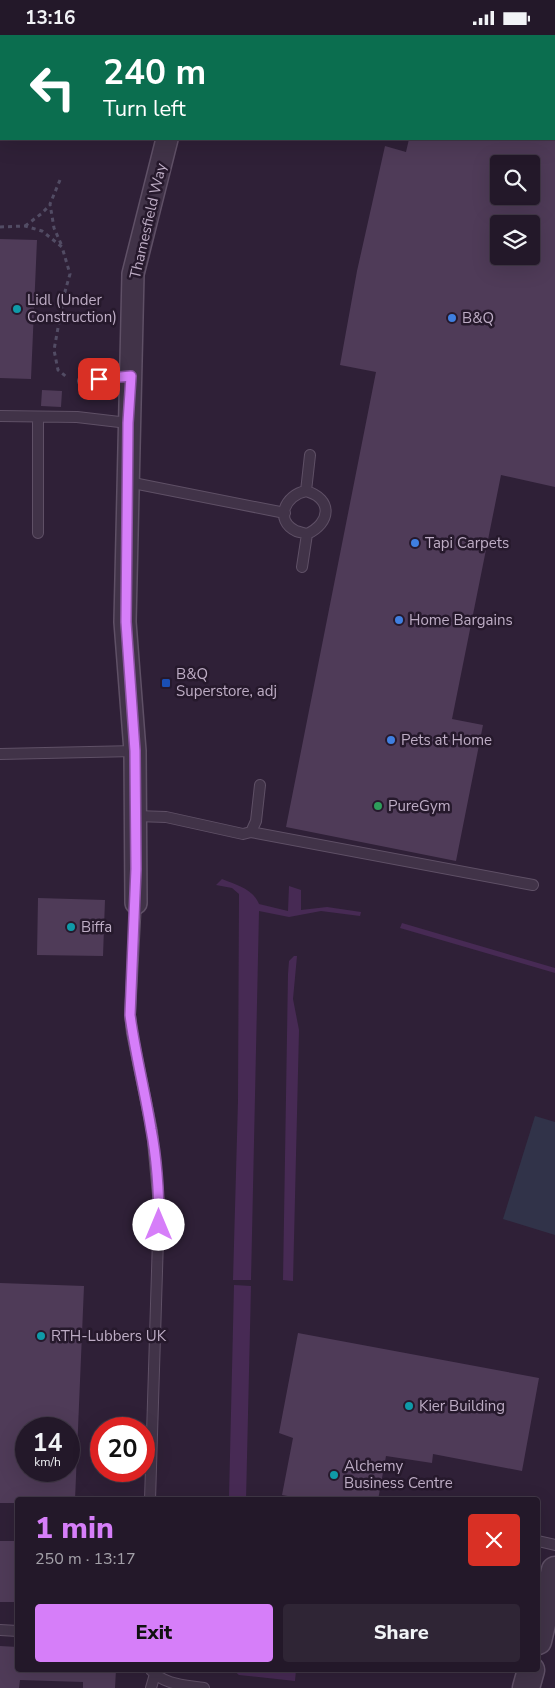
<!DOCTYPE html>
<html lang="en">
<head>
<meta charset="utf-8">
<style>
	body { margin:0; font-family:"Nunito Sans",sans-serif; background:#2f2535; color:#f1f3f6; height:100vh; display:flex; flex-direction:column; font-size:19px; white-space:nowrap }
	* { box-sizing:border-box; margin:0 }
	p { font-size:16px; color:#a3a0a8 }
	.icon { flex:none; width:28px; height:28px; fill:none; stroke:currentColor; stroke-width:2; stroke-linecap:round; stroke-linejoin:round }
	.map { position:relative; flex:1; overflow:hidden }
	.sheet { position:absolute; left:15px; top:1462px; width:525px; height:175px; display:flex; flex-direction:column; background:#231829; border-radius:5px; box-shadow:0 5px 20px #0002,0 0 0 1px #403746 }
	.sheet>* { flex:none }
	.hud { position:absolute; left:0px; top:0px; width:555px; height:105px; box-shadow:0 5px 20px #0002,0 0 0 1px #403746; background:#0b6e4f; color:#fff; overflow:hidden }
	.buttons { position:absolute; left:490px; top:120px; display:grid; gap:10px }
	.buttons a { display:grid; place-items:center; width:50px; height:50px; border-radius:5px; background:#231829; box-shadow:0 5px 20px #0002,0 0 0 1px #403746; font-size:25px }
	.speed { position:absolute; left:15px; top:1382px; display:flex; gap:10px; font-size:25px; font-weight:700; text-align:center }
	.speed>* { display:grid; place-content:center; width:65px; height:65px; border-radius:50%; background:#231829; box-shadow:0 5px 20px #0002,0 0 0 1px #403746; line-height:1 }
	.speed small { font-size:12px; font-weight:400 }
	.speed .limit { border:8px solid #d22; background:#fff; color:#111 }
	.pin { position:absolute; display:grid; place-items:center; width:42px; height:42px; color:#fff; margin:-21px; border-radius:10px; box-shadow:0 2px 8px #0006 }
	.me { position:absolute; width:55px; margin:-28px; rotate:0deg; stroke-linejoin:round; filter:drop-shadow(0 0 4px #0008) }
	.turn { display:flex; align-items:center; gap:18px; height:105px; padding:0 20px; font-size:22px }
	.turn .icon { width:65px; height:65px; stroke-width:2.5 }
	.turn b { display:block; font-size:35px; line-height:42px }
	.round { display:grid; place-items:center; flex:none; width:52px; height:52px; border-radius:5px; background:#2f2535 }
	.summary { display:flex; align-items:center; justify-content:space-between; height:85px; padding:0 20px }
	h1 { font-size:30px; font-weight:800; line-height:38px; color:#d67ef9 }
	.button { display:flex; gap:10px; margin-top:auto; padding:10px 20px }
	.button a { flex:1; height:58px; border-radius:5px; background:#d67ef9; color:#111; font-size:20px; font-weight:800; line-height:58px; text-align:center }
	.button a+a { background:#2f2535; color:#f1f3f6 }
	.status { display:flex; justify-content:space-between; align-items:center; height:35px; padding:0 25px; background:#231829; direction:ltr }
	.status svg { height:14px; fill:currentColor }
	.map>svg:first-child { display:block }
	.green { fill:#313349 }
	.water { fill:#472a54 }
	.building { fill:#4f3b58; fill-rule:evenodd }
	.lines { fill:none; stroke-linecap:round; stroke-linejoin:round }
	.service-casing { stroke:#5f5066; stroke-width:12 }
	.minor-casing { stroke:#5f5066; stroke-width:24 }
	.tertiary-casing { stroke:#5f5066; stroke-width:29 }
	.path { stroke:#524c64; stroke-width:3; stroke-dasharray:4 4; stroke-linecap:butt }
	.service { stroke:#413348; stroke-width:10 }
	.minor { stroke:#413348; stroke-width:21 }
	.tertiary { stroke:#413348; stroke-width:26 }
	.route-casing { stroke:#8b52a2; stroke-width:12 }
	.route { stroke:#d67ef9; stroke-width:9 }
	.culture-dot { fill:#0f9aa8; stroke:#26192c; stroke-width:2 }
	.shop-dot { fill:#3f7fe0; stroke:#26192c; stroke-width:2 }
	.transit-dot { fill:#1a4fb4; stroke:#26192c; stroke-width:2 }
	.leisure-dot { fill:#2e9e5b; stroke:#26192c; stroke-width:2 }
	.labels { text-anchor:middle; stroke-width:5; stroke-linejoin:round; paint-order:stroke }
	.street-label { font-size:15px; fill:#beadc5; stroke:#26192c }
	.poi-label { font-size:15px; fill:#beadc5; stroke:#26192c; text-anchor:start }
</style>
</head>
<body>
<div class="status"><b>13:16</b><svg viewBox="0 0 49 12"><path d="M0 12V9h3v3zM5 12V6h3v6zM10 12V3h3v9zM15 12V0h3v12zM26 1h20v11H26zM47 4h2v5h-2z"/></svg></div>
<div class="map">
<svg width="555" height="1653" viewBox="0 0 555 1653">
	<rect width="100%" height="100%" fill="#2f2037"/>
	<path class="green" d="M535 1081 555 1087V1200L503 1184Z"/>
	<path class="water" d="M222 844C237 850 253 854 259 869L288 876 289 851 301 855V875L327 872 361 877 360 881 321 876 289 882 259 876 251 1245H233L238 1066 239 859 232 853 216 850Z
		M402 888 555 933V938L400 893Z
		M294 921H297L293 964 299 995 293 1246 283 1245 288 939 289 926Z
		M234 1250 251 1251 246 1465 229 1462Z
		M233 1635H296L295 1646 239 1640Z"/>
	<path class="building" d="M409 104H555V452L501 440 452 684 483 690 456 826 286 792 376 337 340 330 357 236 385 111 406 117ZM499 129H531V161H499ZM499 189H531V221H499Z
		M0 204 37 205 31 344 0 343Z
		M42 355 62 356 61 372 41 371Z
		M38 863 105 865 103 921 37 920Z
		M0 1248 84 1251 75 1465H18V1468H0ZM26 1394H69V1436H26Z
		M298 1298 539 1343 522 1436 433 1419 432 1428 386 1421 378 1465H310L282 1460 293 1403 279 1398Z
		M0 1506H18V1567H0Z
		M0 1611 18 1612V1635H116L115 1653H83V1647L20 1645 19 1653H0Z"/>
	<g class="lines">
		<defs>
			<path id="service" d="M83 346 131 341
				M0 381 77 382 128 388
				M128 447 285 478
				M306 456C333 464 331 488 307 499 304 498 299 497 296 496 274 485 285 460 306 456Z
				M306 456 310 420
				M38 498V383
				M302 532 307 499
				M0 719 135 716
				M136 781 166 782 243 799 251 797 256 786 260 750
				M251 797 533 850
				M136 868 130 980 132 998 152 1096 159 1171 150 1465
				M538 1506 555 1510
				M0 1595 18 1596
				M151 1635C164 1650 185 1650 204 1653
				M151 1653 155 1639"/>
			<path id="minor" d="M180 0V1
				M136 868 135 716 125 587 133 239 167 104"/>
			<path id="tertiary" d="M538 1606 555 1535
				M526 1653 531 1635"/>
		</defs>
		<use href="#service" class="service-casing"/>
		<use href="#minor" class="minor-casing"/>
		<use href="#tertiary" class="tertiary-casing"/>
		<path class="path" d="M60 145 50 169 54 193 62 211
			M25 191 41 179 50 170
			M0 192 25 191 42 196 62 212 70 239 64 260 54 315 58 335 68 343"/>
		<use href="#service" class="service"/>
		<use href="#minor" class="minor"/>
		<use href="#tertiary" class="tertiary"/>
	</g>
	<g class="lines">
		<defs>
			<path id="route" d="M99 344 131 341 128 388 126 587 135 716 136 834 130 980C135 1018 145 1056 151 1094 157 1125 159 1159 159 1190"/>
		</defs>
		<use href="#route" class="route-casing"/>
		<use href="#route" class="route"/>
	</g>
	<g class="culture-dot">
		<circle cx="17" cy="274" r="5"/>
		<circle cx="71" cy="892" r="5"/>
		<circle cx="41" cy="1301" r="5"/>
		<circle cx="409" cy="1371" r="5"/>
		<circle cx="334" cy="1440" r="5"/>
	</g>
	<g class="shop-dot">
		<circle cx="452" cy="283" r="5"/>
		<circle cx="415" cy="508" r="5"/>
		<circle cx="399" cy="585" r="5"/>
		<circle cx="391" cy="705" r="5"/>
	</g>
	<rect class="transit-dot" x="161" y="643" width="10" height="10" rx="2.5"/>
	<circle class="leisure-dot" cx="378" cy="771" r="5"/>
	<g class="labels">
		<g class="street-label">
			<text transform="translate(148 186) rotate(-77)" y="5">Thamesfield Way</text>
		</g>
		<g class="poi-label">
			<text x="27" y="270">Lidl (Under<tspan x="27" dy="17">Construction)</tspan></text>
			<text x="462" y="288">B&amp;Q</text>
			<text x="425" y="513">Tapi Carpets</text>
			<text x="409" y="590">Home Bargains</text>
			<text x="176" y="644">B&amp;Q<tspan x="176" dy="17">Superstore, adj</tspan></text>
			<text x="401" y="710">Pets at Home</text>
			<text x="388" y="776">PureGym</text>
			<text x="81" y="897">Biffa</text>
			<text x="51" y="1306">RTH-Lubbers UK</text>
			<text x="419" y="1376">Kier Building</text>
			<text x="344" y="1436">Alchemy<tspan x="344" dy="17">Business Centre</tspan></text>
		</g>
	</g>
</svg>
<div class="buttons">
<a><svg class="icon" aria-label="search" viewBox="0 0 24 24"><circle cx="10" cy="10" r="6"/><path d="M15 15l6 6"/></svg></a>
<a><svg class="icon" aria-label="layers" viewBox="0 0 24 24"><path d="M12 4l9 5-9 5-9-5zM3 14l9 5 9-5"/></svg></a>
</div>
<div class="speed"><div>14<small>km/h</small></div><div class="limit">20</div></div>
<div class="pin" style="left:99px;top:344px;background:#d93025"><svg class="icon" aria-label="arrive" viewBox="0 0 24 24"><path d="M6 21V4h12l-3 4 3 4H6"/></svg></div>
<svg class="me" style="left:159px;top:1190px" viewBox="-20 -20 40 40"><circle r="19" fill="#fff"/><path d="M0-13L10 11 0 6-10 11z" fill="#d67ef9"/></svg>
<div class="hud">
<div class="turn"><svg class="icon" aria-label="left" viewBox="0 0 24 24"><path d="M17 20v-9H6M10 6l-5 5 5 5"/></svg><div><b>240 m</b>Turn left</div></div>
</div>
<section class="sheet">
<div class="summary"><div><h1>1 min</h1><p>250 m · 13:17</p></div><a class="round" style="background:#d93025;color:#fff"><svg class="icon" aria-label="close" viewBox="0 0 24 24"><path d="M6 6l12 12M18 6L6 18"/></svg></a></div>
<div class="button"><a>Exit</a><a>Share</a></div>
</section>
</div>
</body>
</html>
